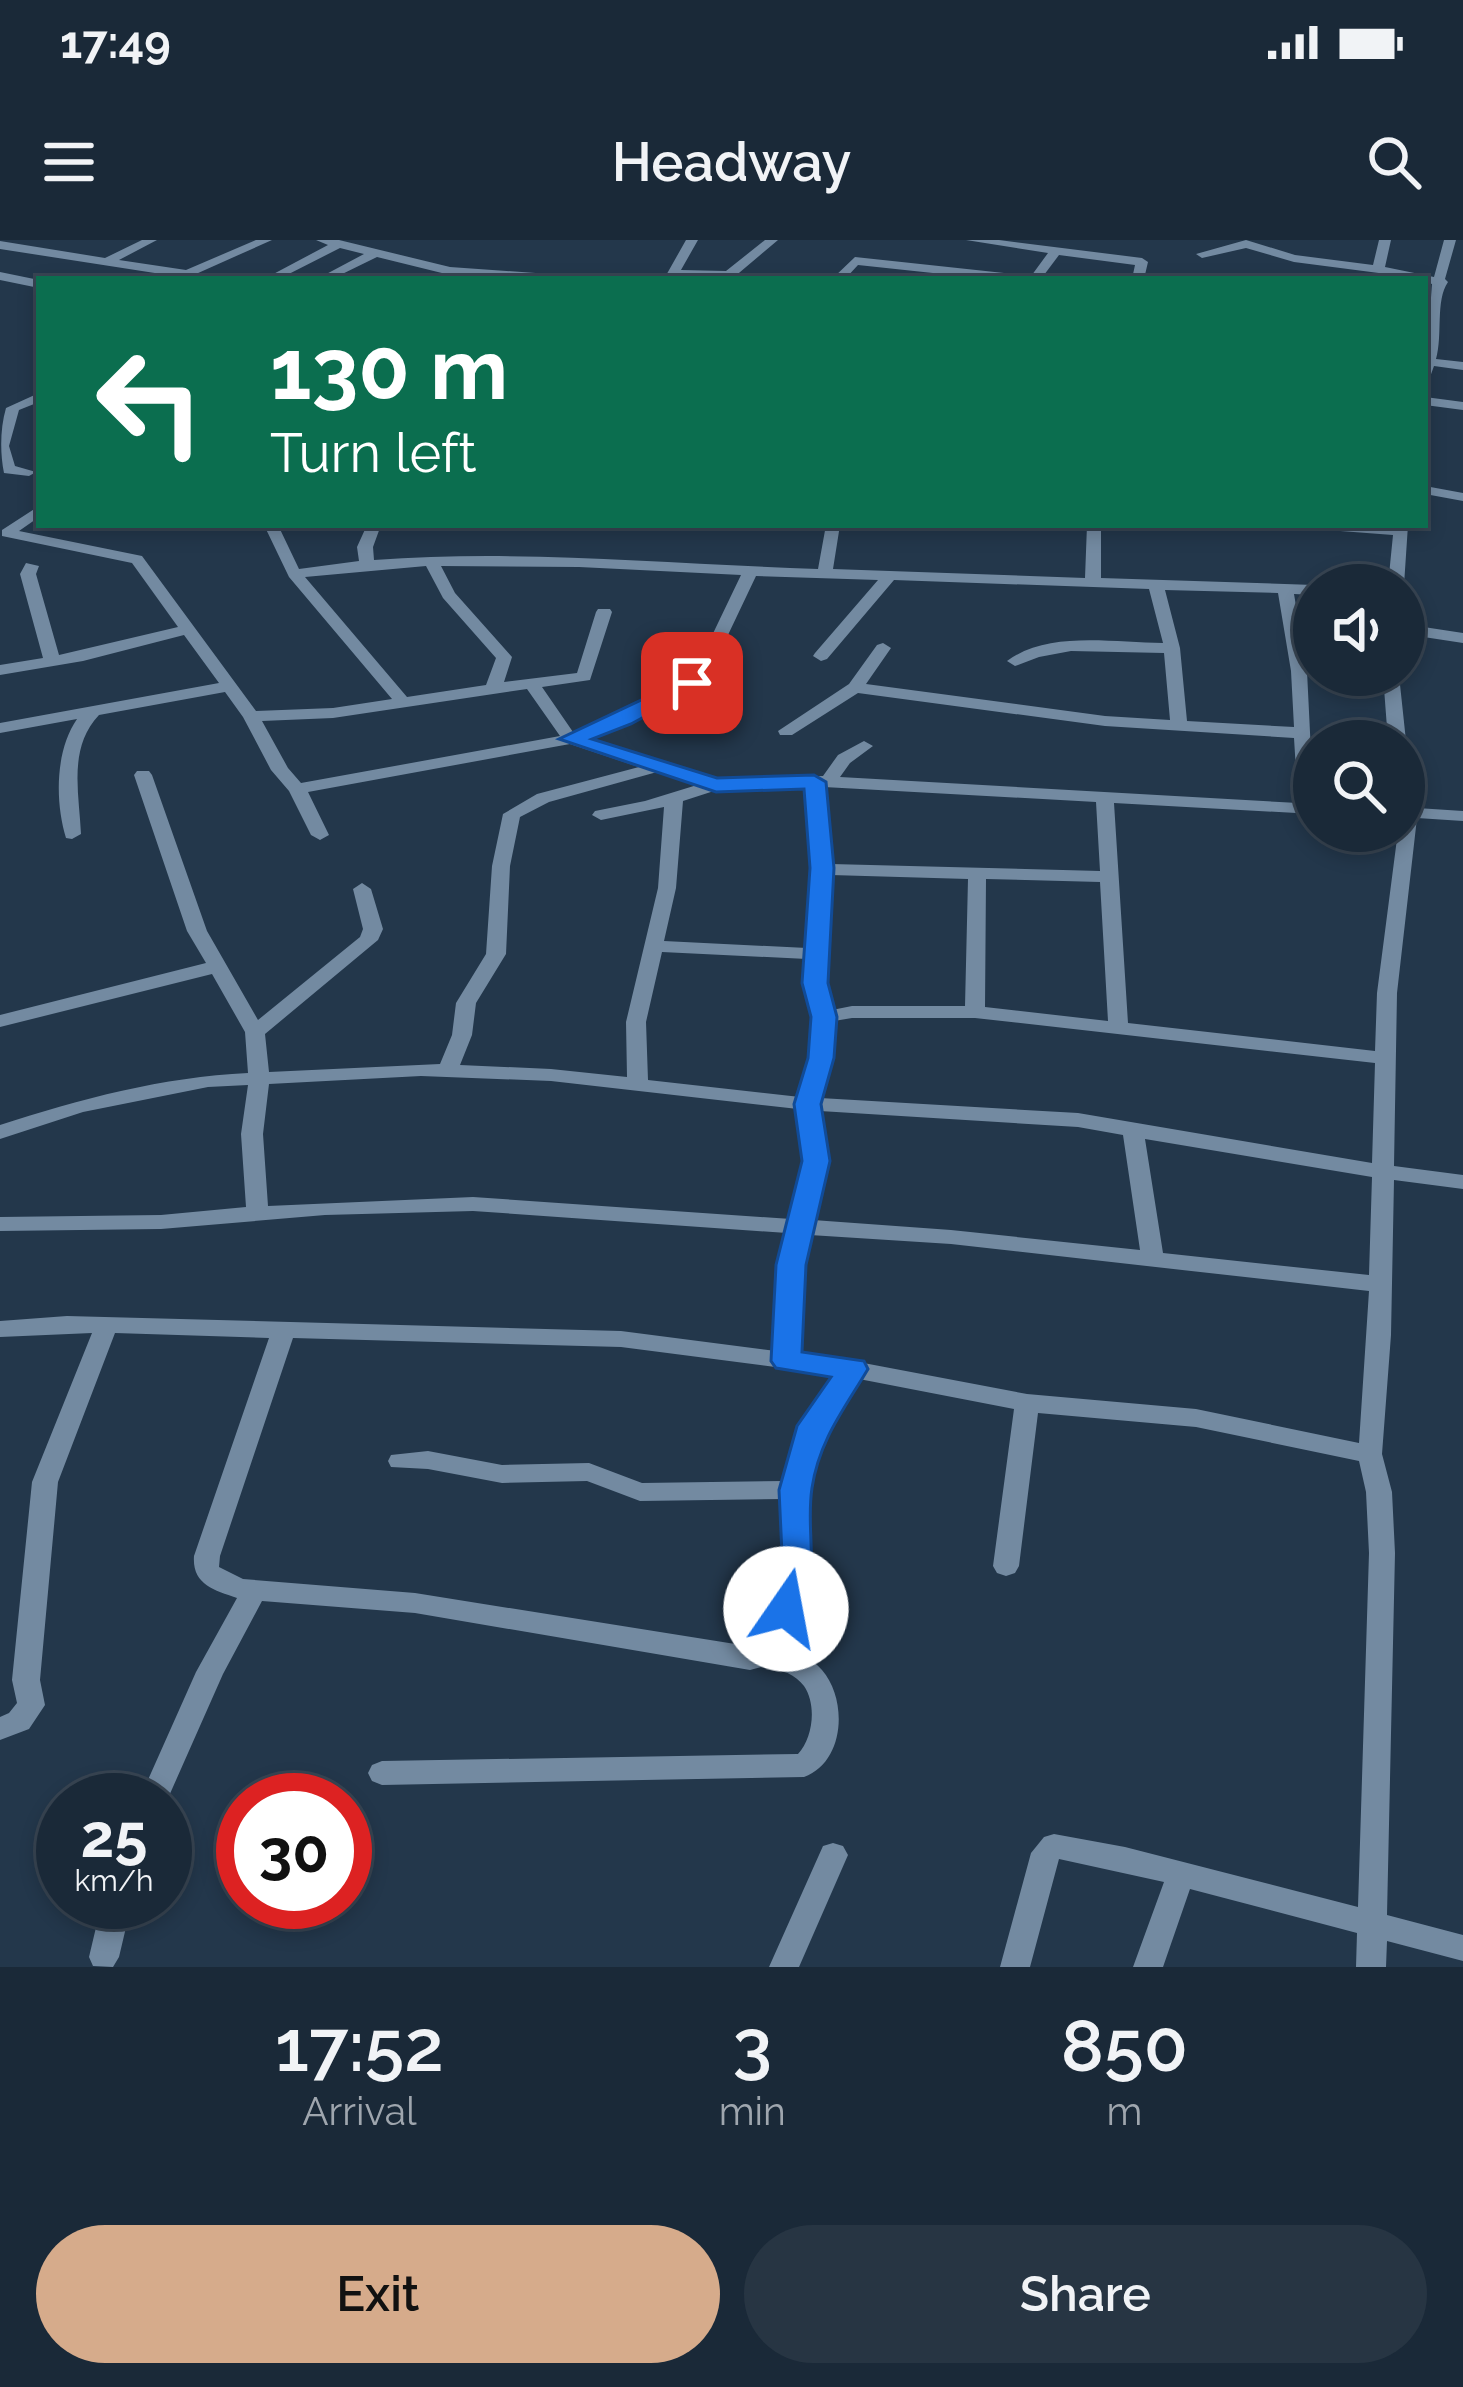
<!DOCTYPE html>
<html lang="en">
<head>
<meta charset="utf-8">
<style>
	body { margin:0; font-family:Raleway,sans-serif; background:#273543; color:#f1f3f6; height:100vh; display:flex; flex-direction:column; font-size:45px; white-space:nowrap }
	* { box-sizing:border-box; margin:0 }
	p { font-size:39px; color:#9fa6ae }
	.icon { flex:none; width:66px; height:66px; fill:none; stroke:currentColor; stroke-width:2; stroke-linecap:round; stroke-linejoin:round }
	.map { position:relative; height:1727px; overflow:hidden }
	.details { display:flex; flex-direction:column; background:#1a2938; flex:1 }
	.details>* { flex:none }
	.top-card { position:absolute; left:36px; top:36px; width:1392px; height:252px; border-radius:0px; box-shadow:0 6px 18px #0003,0 0 0 3px #384553; background:#0b6e4f; color:#fff; overflow:hidden }
	.controls { position:absolute; left:1293px; top:324px; display:grid; gap:24px }
	.controls a { display:grid; place-items:center; width:132px; height:132px; border-radius:50%; background:#1a2938; box-shadow:0 6px 18px #0003,0 0 0 3px #384553; font-size:60px }
	.speed { position:absolute; left:36px; top:1533px; display:flex; gap:24px; font-size:60px; font-weight:700; text-align:center }
	.speed>* { display:grid; place-content:center; width:156px; height:156px; border-radius:50%; background:#1a2938; box-shadow:0 6px 18px #0003,0 0 0 3px #384553; line-height:1 }
	.speed small { font-size:30px; font-weight:400 }
	.speed .limit { border:18px solid #d22; background:#fff; color:#111 }
	.pin { position:absolute; display:grid; place-items:center; width:102px; height:102px; color:#fff; margin:-51px; border-radius:24px; box-shadow:0 6px 18px #0006 }
	.me { position:absolute; width:132px; margin:-66px; rotate:12deg; stroke-linejoin:round; filter:drop-shadow(0 0 9px #0008) }
	.turn { display:flex; align-items:center; gap:42px; height:252px; padding:0 36px; font-size:54px }
	.turn .icon { width:156px; height:156px; stroke-width:2.5 }
	.turn b { display:block; font-size:84px; line-height:102px }
	.eta { display:flex; justify-content:space-evenly; align-items:center; height:204px; text-align:center }
	.eta b { font-size:72px; font-weight:600; line-height:84px }
	.action { display:flex; gap:24px; margin-top:auto; padding:24px 36px }
	.action a { flex:1; height:138px; border-radius:72px; background:#d6ab8b; color:#111; font-size:48px; font-weight:600; line-height:138px; text-align:center }
	.action a+a { background:#273543; color:#f1f3f6 }
	.status { display:flex; justify-content:space-between; align-items:center; height:84px; padding:0 60px; background:#1a2938; direction:ltr }
	.status svg { height:33px; fill:currentColor }
	header { display:flex; justify-content:space-between; align-items:center; height:156px; padding:0 36px; background:#1a2938; font-size:54px; font-weight:600 }
	.map>svg:first-child { display:block }
	.lines { fill:none; stroke-linecap:round; stroke-linejoin:round }
	.minor { fill:#738aa1; fill-rule:evenodd }
	.route { fill:#1a73e8; stroke:#114b97; stroke-width:3 }
</style>
</head>
<body>
<div class="status"><b>17:49</b><svg viewBox="0 0 49 12"><path d="M0 12V9h3v3zM5 12V6h3v6zM10 12V3h3v9zM15 12V0h3v12zM26 1h20v11H26zM47 4h2v5h-2z"/></svg></div>
<header><svg class="icon" aria-label="menu" viewBox="0 0 24 24"><path d="M4 6h16M4 12h16M4 18h16"/></svg>Headway<svg class="icon" aria-label="search" viewBox="0 0 24 24"><circle cx="10" cy="10" r="6"/><path d="M15 15l6 6"/></svg></header>
<div class="map">
<svg width="1463" height="1727" viewBox="0 0 1463 1727">
	<rect width="100%" height="100%" fill="#23374b"/>
	<g class="lines">
		<path class="minor" d="M142 0H157L119 20 186 30 256 0H272L187 38 0 9V1L105 18Z
			M316 0H339L450 27 563 35 569 39 450 35 377 17 332 39H317L364 14 340 8 279 39H264L328 5Z
			M686 0H698L681 30 726 31 765 0H778L733 38 664 39Z
			M966 0H999L1142 18 1148 22 1144 39H1132L1135 25 1059 15 1041 39H989L858 25 845 39H832L855 17 1023 35 1029 39 1048 13Z
			M1246 0 1295 15 1373 25 1379 0H1391L1385 27 1434 37 1444 0H1456L1445 39 1448 42C1435 61 1443 95 1436 119L1463 122V130L1434 126 1430 137 1425 138 1432 44 1425 42V39L1294 22 1246 8 1202 18 1196 14Z
			M0 32 39 40V48L0 40Z
			M39 153V162L19 170 9 206 15 226 36 232 29 236 4 233C0 213 0 189 6 168Z
			M1425 157 1463 162V170L1425 165Z
			M1425 246 1463 253V261L1425 254Z
			M39 266V277L19 291 142 316 256 471 333 468 392 459 289 337 264 285H278L299 329 359 321 357 307 367 285H381L373 307 374 320C521 309 670 324 818 329L826 285H840L833 329 1085 338 1087 285H1101V338L1314 345V355L1294 354 1307 431 1314 574 1114 563 1128 783 1375 811 1377 753 1398 591H1404V536L1413 541 1417 568 1463 571V581L1417 578 1397 753 1394 926 1463 935V949L1394 940 1391 1095 1382 1214 1392 1252 1395 1313 1387 1675 1463 1695V1721L1387 1701 1386 1727H1356L1357 1693 1190 1649 1163 1727H1133L1164 1642 1059 1619 1030 1727H1000L1031 1613 1044 1597 1054 1594 1125 1607 1358 1667 1369 1313 1366 1252 1359 1221 1196 1187 1038 1173 1019 1326 1015 1333 1006 1336 997 1333 993 1326 1014 1169 859 1139 825 1189 808 1250 811 1314 799 1369 781 1407C795 1412 812 1418 822 1430 848 1460 845 1522 804 1537L382 1545 372 1541 368 1533 372 1525 382 1521 798 1514C813 1498 817 1465 804 1446 796 1435 781 1430 769 1425L750 1430 415 1373 262 1361 223 1434 165 1565V1560H139L196 1432 237 1358C213 1350 192 1344 194 1316L269 1098 115 1093 58 1242 40 1440 45 1465 29 1489 0 1500V1477L9 1473 17 1463 12 1440 32 1242 92 1093 0 1097V1081L67 1076 621 1091 776 1111 780 1025 787 993 473 971 325 975 161 989 0 991V977L161 975 246 967 241 894 248 845 208 847 83 872 0 899V885C80 859 163 837 248 833L245 792 212 734 0 787V775L206 723 187 691 134 535 137 531H149L152 535 207 691 258 780 360 697 363 689 353 649 362 643 371 649 383 689 378 700 265 794 269 832 440 824 452 795 456 763 486 714 492 626 503 574 537 554 639 527 570 504 308 552 329 595 320 600 311 595 289 551 271 530 243 477 225 452 99 475C68 508 79 552 81 594L72 599 66 598C55 562 55 511 77 479L0 493V483L219 443 184 395 83 421 0 435V425L43 418 20 334 26 323 39 326 36 334 59 415 178 387 132 323 2 296V290ZM426 326 443 358 496 418 486 445 407 457 305 337ZM441 326 579 327 741 335 695 431 618 476 573 492 542 447 590 440 612 372 610 369H598L596 372 577 433 504 442 512 417 455 353ZM756 336 878 340 815 413 813 416 821 421 827 419 894 340 1149 349 1163 403C1113 403 1049 390 1007 421L1015 426 1039 417 1071 411 1164 413 1170 480 1105 476 866 444 891 408 883 403 877 405 849 444 778 491 780 495H792L858 453 1105 486 1294 498 1298 563 840 537 850 523 873 506 864 501 838 515 823 536 716 540 586 499 630 484 708 437ZM1165 350 1278 353 1291 431 1294 487 1187 481 1180 408ZM527 449 560 496 301 543 288 528 262 481 333 478ZM657 532 697 545 645 561 595 571 592 575 601 580 664 567 658 648 626 782 627 837 551 829 460 825 472 795 476 763 506 714 510 626 520 577 549 562ZM807 547 813 629 807 708 664 701 676 648 683 561 717 550ZM824 547 1096 562 1100 631 831 624ZM831 635 968 639 965 766H852L832 770 825 743ZM986 639 1100 642 1108 781 985 767ZM662 712 807 719C805 741 812 757 814 778 816 805 807 831 800 857L648 840 646 782ZM852 778H975L1375 823 1372 923 1078 873 820 858 831 818 834 781ZM421 836 551 841 798 869 805 921 791 979 473 957 268 966 263 894 269 844ZM820 871 1078 887 1123 895 1140 1010 951 990 813 980 827 921ZM1145 899 1372 937 1369 1035 1163 1013ZM810 995 951 1004 1369 1051 1359 1203 1196 1169 1027 1154 853 1121 799 1114 802 1025ZM293 1098 621 1107 836 1135 801 1187 785 1241 642 1243 589 1223 502 1225 428 1211 391 1215 388 1221 391 1227 428 1229 502 1243 587 1241 640 1261 783 1259C785 1321 781 1352 754 1407L415 1353 243 1339 219 1327 220 1316Z
			M1307 285H1408L1404 345H1388L1393 295 1314 289Z
			M1404 384 1463 393V403L1404 394Z
			M1383 435H1399L1406 501 1404 503 1388 501Z
			M833 1603 843 1606 848 1615 799 1727H769L823 1606Z
			M102 1662H132L119 1717 113 1727 93 1726 89 1717Z"/>
	</g>
	<path class="route" d="M692 436 703 443 699 447 631 484 592 499 717 538 814 535 826 542 834 628 828 743 837 777 834 818 821 864 830 921 806 1025 802 1112 864 1121 868 1129C845 1168 819 1200 812 1248 805 1293 822 1333 798 1378L786 1382 774 1378 769 1369 782 1314 779 1250 797 1186 831 1137 776 1128 771 1121 776 1025 802 921 794 864 808 818 811 777 802 743 810 628 804 549 716 552 559 499Z"/>
</svg>
<div class="controls">
<a><svg class="icon" aria-label="sound" viewBox="0 0 24 24"><path d="M4 9h4l5-4v14l-5-4H4zM17 9q2 3 0 6"/></svg></a>
<a><svg class="icon" aria-label="search" viewBox="0 0 24 24"><circle cx="10" cy="10" r="6"/><path d="M15 15l6 6"/></svg></a>
</div>
<div class="speed"><div>25<small>km/h</small></div><div class="limit">30</div></div>
<div class="pin" style="left:692px;top:443px;background:#d93025"><svg class="icon" aria-label="arrive" viewBox="0 0 24 24"><path d="M6 21V4h12l-3 4 3 4H6"/></svg></div>
<svg class="me" style="left:786px;top:1369px" viewBox="-20 -20 40 40"><circle r="19" fill="#fff"/><path d="M0-13L10 11 0 6-10 11z" fill="#1a73e8"/></svg>
<div class="top-card">
<div class="turn"><svg class="icon" aria-label="left" viewBox="0 0 24 24"><path d="M17 20v-9H6M10 6l-5 5 5 5"/></svg><div><b>130 m</b>Turn left</div></div>
</div>
</div>
<section class="details">
<div class="eta">
<div><b>17:52</b><p>Arrival</p></div>
<div><b>3</b><p>min</p></div>
<div><b>850</b><p>m</p></div>
</div>
<div class="action"><a>Exit</a><a>Share</a></div>
</section>
</body>
</html>
